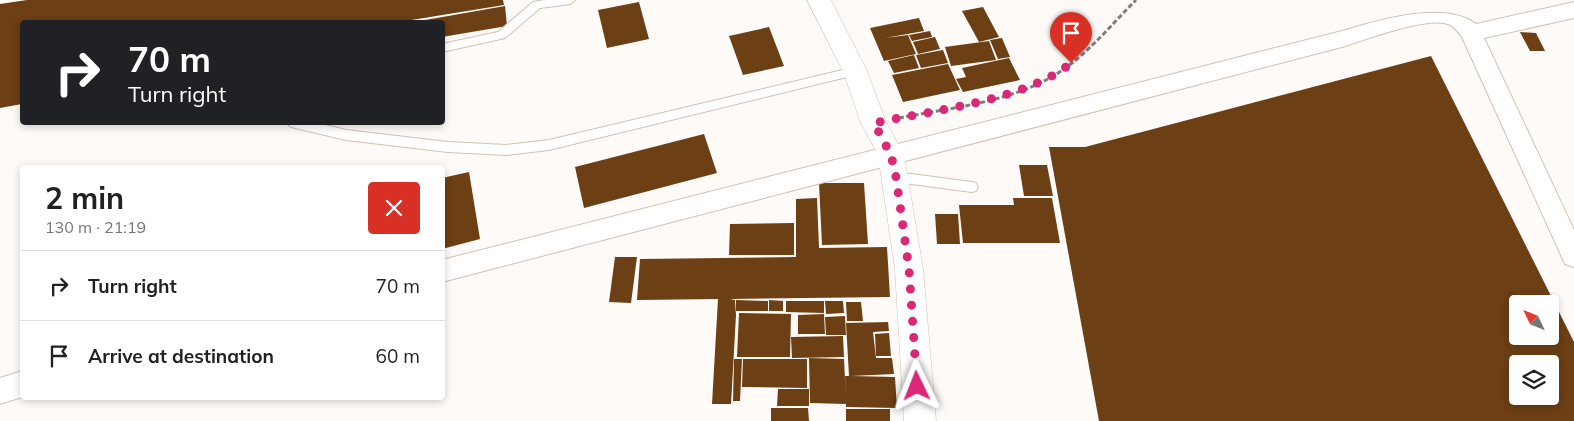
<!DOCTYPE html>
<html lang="en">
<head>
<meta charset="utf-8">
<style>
	body { margin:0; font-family:Mulish,sans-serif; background:#f6f6f6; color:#202124; height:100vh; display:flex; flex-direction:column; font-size:19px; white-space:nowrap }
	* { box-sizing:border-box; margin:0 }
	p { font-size:16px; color:#757577 }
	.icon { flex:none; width:28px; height:28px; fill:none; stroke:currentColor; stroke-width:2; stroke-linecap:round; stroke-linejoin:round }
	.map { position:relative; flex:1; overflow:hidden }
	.drawer { position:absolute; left:20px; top:165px; width:425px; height:235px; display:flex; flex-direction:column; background:#fff; border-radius:5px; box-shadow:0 2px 8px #0003 }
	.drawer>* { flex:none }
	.top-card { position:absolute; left:20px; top:20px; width:425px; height:105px; border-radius:5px; box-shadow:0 2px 8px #0003; background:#202124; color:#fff; overflow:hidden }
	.needle { width:32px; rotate:313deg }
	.buttons { position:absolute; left:1509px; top:295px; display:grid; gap:10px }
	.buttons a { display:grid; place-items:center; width:50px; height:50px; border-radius:5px; background:#fff; box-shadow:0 2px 8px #0003; font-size:25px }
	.pin { position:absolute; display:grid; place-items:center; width:42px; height:42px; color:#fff; margin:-51px -21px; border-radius:50% 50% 50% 0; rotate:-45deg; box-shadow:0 0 5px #0007 }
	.pin .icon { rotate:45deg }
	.me { position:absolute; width:55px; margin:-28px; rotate:358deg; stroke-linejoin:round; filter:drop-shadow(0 0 4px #0008) }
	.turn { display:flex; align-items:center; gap:18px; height:105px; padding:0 25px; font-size:22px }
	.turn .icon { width:65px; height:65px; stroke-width:2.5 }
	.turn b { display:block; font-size:35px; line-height:42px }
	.round { display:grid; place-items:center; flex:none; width:52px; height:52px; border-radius:5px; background:#f6f6f6 }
	.headline { display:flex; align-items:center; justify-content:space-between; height:85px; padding:0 25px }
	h1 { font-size:30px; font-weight:700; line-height:38px }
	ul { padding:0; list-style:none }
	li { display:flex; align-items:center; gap:15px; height:70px; padding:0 25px; border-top:1px solid #e0e0e0 }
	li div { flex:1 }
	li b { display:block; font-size:19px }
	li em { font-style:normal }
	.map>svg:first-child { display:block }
	.building { fill:#6c3f14; fill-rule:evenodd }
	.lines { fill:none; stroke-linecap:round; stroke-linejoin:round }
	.service-casing { stroke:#d1c1b4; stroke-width:2 }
	.minor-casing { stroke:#d1c1b4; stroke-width:2 }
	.secondary-casing { stroke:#d1c1b4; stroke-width:1 }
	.path { stroke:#817d7a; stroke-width:3; stroke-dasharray:5 2.5; stroke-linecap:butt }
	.service { fill:#fff; fill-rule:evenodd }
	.minor { fill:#fff; fill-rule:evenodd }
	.secondary { fill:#fff; fill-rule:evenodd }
	.route { stroke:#db2777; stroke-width:9; stroke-dasharray:0 16.2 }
</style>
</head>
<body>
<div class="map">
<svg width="1574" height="421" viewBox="0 0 1574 421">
	<rect width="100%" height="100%" fill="#fefaf8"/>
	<path class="building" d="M27 0H503L504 5 399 22H22V104L0 108V4Z
		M639 2 649 39 607 48 598 10Z
		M505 6 507 26 442 37V22H414Z
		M983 7 999 37 979 42 962 11Z
		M919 18 924 31 885 38 908 35 916 54 884 61 870 28Z
		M769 27 784 66 743 75 729 36Z
		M930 31 932 37 912 41 909 35Z
		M1520 32 1536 33 1545 51H1530Z
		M935 37 940 49 918 54 913 42Z
		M1002 38 1010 57 998 59 990 40Z
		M989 41 996 60 951 66 945 47Z
		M943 50 948 63 921 68 916 55Z
		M914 55 919 68 894 73 888 61Z
		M1431 56 1574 342V421H1099L1049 147H1085ZM1518 304H1550V336H1518ZM1518 364H1550V396H1518Z
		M1009 58 1020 80 963 92 956 79 966 77 962 68Z
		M948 64 960 90 903 102 892 75Z
		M704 134 717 173 584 208 575 167Z
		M1019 165H1047L1053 196H1024Z
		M469 172 480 239 442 249V178Z
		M819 183H864L868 244 822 245Z
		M817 198 819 248 887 247 890 297 730 299 735 300 736 315 731 404H712L718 299 637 300 640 259 796 257V199Z
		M1013 198H1052L1060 243H963L959 205H1014Z
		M935 214H958L960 244H937Z
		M794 223V255H729L730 224Z
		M615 257H637L631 303 609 302Z
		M736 300 768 301V311H736Z
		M769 300 783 301V311H769Z
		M786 301H824V313L786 312Z
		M825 301H843L844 313 826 314Z
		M846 302H861L863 321H847Z
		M739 313 791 314 790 357H737Z
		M824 314 825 334H798V315Z
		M845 316 846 335H826L825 317Z
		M888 322 889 331 873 332 876 358H892L894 374 851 376 895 377 897 408 846 407V404L810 403 809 358 844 359 846 400 845 376H849L846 323Z
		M889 333 891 356H876L875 334Z
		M843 336 844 357 792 358 791 337Z
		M734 359H742L740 401H733Z
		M743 359H807V388L742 387Z
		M778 389H809V406H777Z
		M771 408H808L809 421H771Z
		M846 409H890V421H846Z"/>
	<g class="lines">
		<defs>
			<path id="service" d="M544 0H575L570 4 540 8 505 38 442 52V44L498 32 533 2Z
				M855 67 861 71 855 75 549 150 506 155 448 152 346 140 291 127 285 122H313L346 130 448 142 506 145 549 140Z
				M896 172 972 182 976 183 978 187 976 191 972 192 896 182 892 181 890 177 892 173Z"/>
			<path id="minor" d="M1574 2V18L1484 38 1574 230V267L1565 264 1462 37C1459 33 1454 26 1448 24 1428 16 1364 40 1342 47L442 282V260L1342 31C1379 20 1445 0 1476 24Z
				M22 371V397L0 404V378Z"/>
			<path id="secondary" d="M807 0H831L867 71 886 122 904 155 923 269 936 421H904L895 269 878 155 861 123 843 71Z"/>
		</defs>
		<use href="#service" class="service-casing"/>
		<use href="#minor" class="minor-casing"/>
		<use href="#secondary" class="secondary-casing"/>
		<path class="path" d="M899 118C954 107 1017 102 1064 69 1091 50 1113 23 1136 0"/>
		<use href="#service" class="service"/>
		<use href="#minor" class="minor"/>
		<use href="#secondary" class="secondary"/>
	</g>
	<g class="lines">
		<path class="route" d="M917 386 909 269 896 177 891 155 874 123C930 111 1027 100 1071 63"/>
	</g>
</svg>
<div class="buttons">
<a><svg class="needle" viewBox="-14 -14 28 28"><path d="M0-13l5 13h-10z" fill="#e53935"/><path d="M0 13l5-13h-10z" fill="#757577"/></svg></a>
<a><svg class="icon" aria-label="layers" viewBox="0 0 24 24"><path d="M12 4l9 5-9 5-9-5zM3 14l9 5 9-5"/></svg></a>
</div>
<div class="pin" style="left:1071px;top:63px;background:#d93025"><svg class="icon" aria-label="arrive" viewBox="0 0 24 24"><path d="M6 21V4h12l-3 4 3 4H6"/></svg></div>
<svg class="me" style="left:917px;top:386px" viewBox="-20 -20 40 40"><path d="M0-17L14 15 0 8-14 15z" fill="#db2777" stroke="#fff" stroke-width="4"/></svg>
<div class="top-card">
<div class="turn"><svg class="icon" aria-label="right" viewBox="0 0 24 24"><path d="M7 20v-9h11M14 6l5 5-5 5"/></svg><div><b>70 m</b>Turn right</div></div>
</div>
<section class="drawer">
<div class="headline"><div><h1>2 min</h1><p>130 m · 21:19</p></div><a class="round" style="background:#d93025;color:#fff"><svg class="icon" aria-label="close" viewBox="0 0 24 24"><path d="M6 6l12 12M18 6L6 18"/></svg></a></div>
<ul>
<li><svg class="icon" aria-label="right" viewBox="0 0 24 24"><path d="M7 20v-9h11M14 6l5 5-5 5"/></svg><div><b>Turn right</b></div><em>70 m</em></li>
<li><svg class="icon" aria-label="arrive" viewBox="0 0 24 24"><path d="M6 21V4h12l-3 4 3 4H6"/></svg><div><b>Arrive at destination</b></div><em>60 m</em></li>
</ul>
</section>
</div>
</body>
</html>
